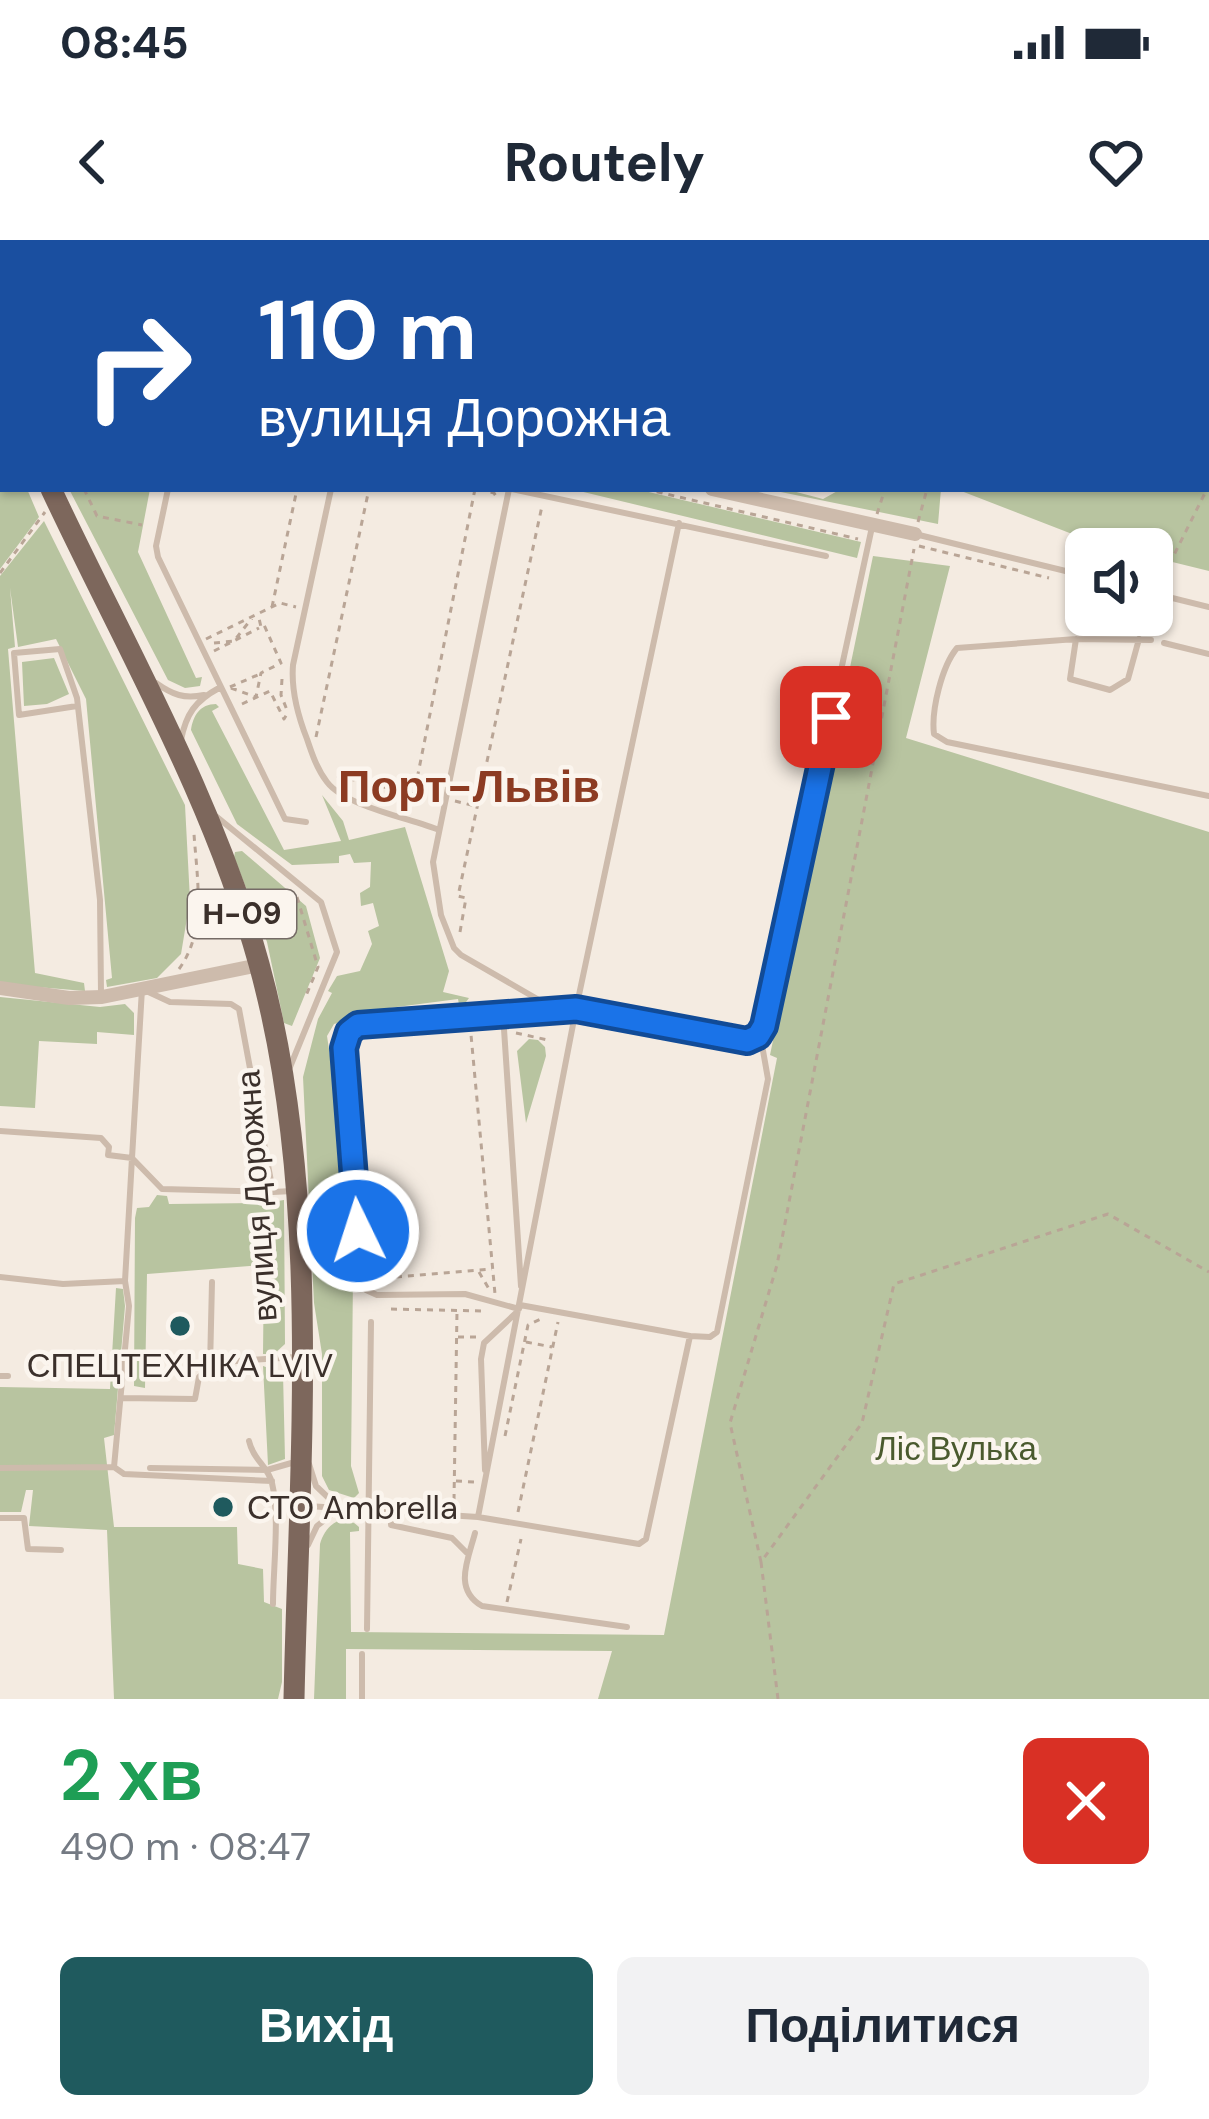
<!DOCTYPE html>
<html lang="uk">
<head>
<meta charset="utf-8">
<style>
	body { margin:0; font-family:"DM Sans",sans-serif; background:#f2f2f3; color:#1f2937; height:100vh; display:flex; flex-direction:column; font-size:45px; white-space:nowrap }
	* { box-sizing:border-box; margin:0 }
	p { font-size:39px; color:#747a83 }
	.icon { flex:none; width:66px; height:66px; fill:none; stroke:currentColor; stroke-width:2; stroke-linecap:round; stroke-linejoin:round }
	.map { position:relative; height:1459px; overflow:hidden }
	.panel { display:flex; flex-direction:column; background:#fff; flex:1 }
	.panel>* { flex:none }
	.top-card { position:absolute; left:0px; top:0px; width:1209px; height:252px; box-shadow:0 3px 9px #0004; background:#1a4fa0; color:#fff; overflow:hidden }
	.buttons { position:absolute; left:1065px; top:288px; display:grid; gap:24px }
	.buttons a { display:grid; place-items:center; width:108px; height:108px; border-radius:18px; background:#fff; box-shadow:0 3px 9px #0004; font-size:60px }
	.pin { position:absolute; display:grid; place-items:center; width:102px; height:102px; color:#fff; margin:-51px; border-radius:24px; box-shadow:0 6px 18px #0006 }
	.me { position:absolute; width:132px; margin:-66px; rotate:356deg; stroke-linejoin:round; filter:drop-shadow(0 0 9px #0008) }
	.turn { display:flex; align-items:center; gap:42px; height:252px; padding:0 60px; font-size:54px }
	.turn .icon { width:156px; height:156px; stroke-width:2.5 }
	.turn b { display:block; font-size:84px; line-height:102px }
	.round { display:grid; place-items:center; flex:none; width:126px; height:126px; border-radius:18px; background:#f2f2f3 }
	.summary { display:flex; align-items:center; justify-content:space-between; height:204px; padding:0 60px }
	h1 { font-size:72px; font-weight:700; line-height:90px; color:#1e9e55 }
	.cta { display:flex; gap:24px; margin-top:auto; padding:24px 60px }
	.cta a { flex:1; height:138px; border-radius:18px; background:#1f5a5e; color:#fff; font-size:48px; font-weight:700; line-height:138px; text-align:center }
	.cta a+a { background:#f2f2f3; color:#1f2937 }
	.status { display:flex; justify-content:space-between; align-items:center; height:84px; padding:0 60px; background:#fff; direction:ltr }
	.status svg { height:33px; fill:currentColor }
	header { display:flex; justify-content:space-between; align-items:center; height:156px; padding:0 60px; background:#fff; font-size:54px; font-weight:700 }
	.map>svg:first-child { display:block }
	.green { fill:#b8c4a0 }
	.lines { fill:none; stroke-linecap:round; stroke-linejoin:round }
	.path { stroke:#b9a596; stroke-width:3; stroke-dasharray:6 6; stroke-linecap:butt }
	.lane { stroke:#cdbbac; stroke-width:6 }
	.street { stroke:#cdbbac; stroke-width:14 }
	.primary { stroke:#7d675c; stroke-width:21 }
	.route-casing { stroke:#114b97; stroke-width:30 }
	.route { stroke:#1a73e8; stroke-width:21 }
	.poi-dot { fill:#1f5a5e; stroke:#fbf5ee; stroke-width:4.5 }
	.labels { text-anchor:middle; stroke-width:9; stroke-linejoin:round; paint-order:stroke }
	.shield { fill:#fbf5ee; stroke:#756b66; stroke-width:3 }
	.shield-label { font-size:30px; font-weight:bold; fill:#3b302b }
	.street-label { font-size:33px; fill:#3b302b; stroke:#fbf5ee }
	.poi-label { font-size:33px; fill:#3b302b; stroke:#fbf5ee }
	.park-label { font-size:33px; fill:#4a5a2e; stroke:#fbf5ee }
	.district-label { font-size:45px; font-weight:bold; fill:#8c3b22; stroke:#fbf5ee }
</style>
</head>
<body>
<div class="status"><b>08:45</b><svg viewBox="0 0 49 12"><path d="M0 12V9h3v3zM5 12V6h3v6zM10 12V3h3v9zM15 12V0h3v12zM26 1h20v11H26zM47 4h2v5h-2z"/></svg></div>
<header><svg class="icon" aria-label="back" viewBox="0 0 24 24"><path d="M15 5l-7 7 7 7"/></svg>Routely<svg class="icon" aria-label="heart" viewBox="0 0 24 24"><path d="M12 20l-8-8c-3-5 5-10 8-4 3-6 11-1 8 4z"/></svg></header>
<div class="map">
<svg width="1209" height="1459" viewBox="0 0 1209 1459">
	<rect width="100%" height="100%" fill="#f4ebe1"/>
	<path class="green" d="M900 0H1209V331L1152 317V309L1098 304 956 249H1206V3Z
		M0 179 3 249H27L39 277 0 329Z
		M69 249H150L138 312 196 438 202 437 200 446 185 448 168 440Z
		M571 249H636L861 302 857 318Z
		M766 249H785L823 259 841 249H941L938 284Z
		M44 281 185 565 190 660 181 714 157 738 107 747 106 740 112 738 86 459 56 399 18 407 10 348 15 407 8 409 35 733 84 743 85 751 0 744V336Z
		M873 316 950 326 906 498 1209 592V1459H598L612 1411 346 1409V1459H314L320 1304C325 1285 343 1271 359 1287V1291L350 1292 351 1392 664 1395 777 818 770 815Z
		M54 418 69 454 47 464 24 466 22 422Z
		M216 464 219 467 212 471 284 610 341 601 322 555 343 581 349 600 405 587 449 731 443 752 469 758 460 770 458 759 389 768 334 784 327 796 346 922 353 1036 351 1226 359 1253 354 1258 329 1250 322 1236V1114L314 1063 303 837 318 779 332 753 328 751 337 736 360 731 372 704 368 691 379 686 373 663 361 666 360 653 370 647 371 622 354 623 350 614 339 616V623L292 625 237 584 191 490C193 476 200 464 216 464Z
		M242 611 306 666 320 718 292 786 284 783 267 702 234 617 235 612Z
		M0 757 100 767 125 764 134 773V795L97 792V804L39 801 35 868 0 866Z
		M529 799 538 800 545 807 546 816 526 883 517 811Z
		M157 955 167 956 169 964 266 963 284 960 285 1104 274 1114H263L264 1025 147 1034 145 1148 134 1146 135 978 137 968 149 967Z
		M116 1048 123 1049 125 1066 114 1195 104 1198 114 1287H237L238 1324 263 1329 264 1362 282 1369V1442L278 1459H114L107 1290 29 1286 33 1250H26L21 1272H0V1147L110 1149Z
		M263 1126 283 1133 285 1219 268 1225Z"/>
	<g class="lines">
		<path class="path" d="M967 3 968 0
			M987 3 988 0
			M84 249 97 276 142 285
			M479 249 494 253 497 258
			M645 249 858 299
			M877 274 885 249
			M918 282 927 249
			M919 306 1049 338
			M0 333 45 272
			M1164 335 1209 245
			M272 367 297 249
			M206 399 280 363 296 367
			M214 403 234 401 252 378
			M214 411 259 388
			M282 439 281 455 287 470
			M230 447 260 434
			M231 448 256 457 261 433 281 423 264 385 261 387 258 374
			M242 464 270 451 284 479 287 474
			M316 497 369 249
			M337 536 414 554 475 249
			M455 561 475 566
			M297 657 318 727 305 758
			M460 692 466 658 458 656 542 266
			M179 729C207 691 197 639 194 594
			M470 784 495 1054
			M516 793 548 800
			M479 1032 489 1049
			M372 1039 492 1029
			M391 1069 485 1071
			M458 1097H477
			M526 1102 552 1107
			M505 1196 528 1085 541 1079
			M456 1241 474 1242
			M454 1260 457 1071
			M518 1272 558 1082
			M761 1322 730 1183 777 1025 914 309
			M507 1362 521 1299
			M778 1459 761 1322 862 1183 894 1044 1108 974 1209 1032"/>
		<path class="lane" d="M48 0 57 3
			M425 3V0
			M488 3V0
			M604 3 605 0
			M641 3 642 0
			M804 3 805 0
			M168 249 156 306 158 317 285 579 306 582
			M331 249 293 425C291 450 298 476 307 499 312 514 317 529 327 542 345 566 409 578 439 590
			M509 249 433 622 441 675 454 708 461 715 539 760 747 801 758 796 764 786 872 287
			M512 249 826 316
			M915 294 1086 336
			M1152 353 1209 367
			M1157 375 1162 355
			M1076 399 1070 439 1110 450 1128 439 1139 399
			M1151 400 1076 399 957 408C942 426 931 470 934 494L947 502 1209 556
			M1164 403 1209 414
			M156 443C173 455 184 459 204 455
			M77 466 19 475 14 413 60 409 77 458 100 660 101 753
			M181 500C186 474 195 461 219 448
			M217 577 321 662 337 712 290 827
			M503 774 521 1046
			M0 891 101 898 109 907 108 915 132 918 125 1041 129 1066 114 1227 124 1234 272 1241
			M273 952 162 949 132 918 142 749 170 762 231 764 239 769 273 952 292 951
			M0 1037 63 1044 125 1041
			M212 1042 210 1127 222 1122 297 1117
			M520 1065 690 1096 710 1097 717 1092 768 839 762 805 764 787
			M519 1069 465 1054 377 1055 366 1050 361 1036 345 799 358 785 566 769
			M0 1136H8
			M121 1158 195 1159 199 1137 210 1127
			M249 1201C253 1220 268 1226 272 1243 280 1276 273 1329 273 1364
			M309 1224 316 1246 337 1266
			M0 1228 114 1227
			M150 1228 267 1230 295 1222
			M485 1230 481 1119 484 1103 517 1072
			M308 1266 478 1277 576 769 679 283
			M391 1271V1285L452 1298 467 1313
			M478 1277 639 1304 646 1299 690 1096
			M0 1278H24L28 1309 61 1310
			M475 1293C468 1320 453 1349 482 1366L627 1387
			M308 1305 317 1286 337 1270
			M367 1389 371 1082
			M362 1414V1459"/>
		<path class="street" d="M712 249 915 294
			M0 748 69 758 102 757 259 725"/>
		<path class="primary" d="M0 138 3 144
			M51 249C124 405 213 557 259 724 323 955 299 1222 294 1459"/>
	</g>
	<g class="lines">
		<defs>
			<path id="route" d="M358 991 344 808 349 792 358 785 576 769 747 801 758 796 764 786 831 477"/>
		</defs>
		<use href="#route" class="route-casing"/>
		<use href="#route" class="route"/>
	</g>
	<g class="poi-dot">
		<circle cx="180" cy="1086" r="12"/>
		<circle cx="223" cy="1267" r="12"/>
	</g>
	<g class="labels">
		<rect class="shield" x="188" y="650" width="108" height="48" rx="9"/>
		<g class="shield-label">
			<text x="242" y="684">Н-09</text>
		</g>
		<g class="street-label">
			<text transform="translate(256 956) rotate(-94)" y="12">вулиця Дорожна</text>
		</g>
		<g class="poi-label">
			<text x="180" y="1137">СПЕЦТЕХНІКА LVIV</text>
			<text x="247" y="1279" text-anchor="start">СТО Ambrella</text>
		</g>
		<g class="park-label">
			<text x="956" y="1220">Ліс Вулька</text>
		</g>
		<g class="district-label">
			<text x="469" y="562">Порт-Львів</text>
		</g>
	</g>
</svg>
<div class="buttons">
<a><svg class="icon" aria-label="sound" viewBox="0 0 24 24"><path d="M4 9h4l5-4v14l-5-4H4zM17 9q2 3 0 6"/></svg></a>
</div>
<div class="pin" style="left:831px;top:477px;background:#d93025"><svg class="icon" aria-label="arrive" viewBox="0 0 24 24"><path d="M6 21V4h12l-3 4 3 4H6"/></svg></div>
<svg class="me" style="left:358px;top:991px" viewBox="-20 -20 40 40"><circle r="17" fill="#1a73e8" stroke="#fff" stroke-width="3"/><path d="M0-11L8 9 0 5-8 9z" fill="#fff"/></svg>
<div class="top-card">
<div class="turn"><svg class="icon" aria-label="right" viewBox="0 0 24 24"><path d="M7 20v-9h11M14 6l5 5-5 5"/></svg><div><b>110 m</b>вулиця Дорожна</div></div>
</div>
</div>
<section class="panel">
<div class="summary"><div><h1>2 хв</h1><p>490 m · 08:47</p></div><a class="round" style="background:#d93025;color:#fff"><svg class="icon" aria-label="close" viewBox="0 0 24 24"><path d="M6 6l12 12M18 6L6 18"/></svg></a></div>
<div class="cta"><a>Вихід</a><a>Поділитися</a></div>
</section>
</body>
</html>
